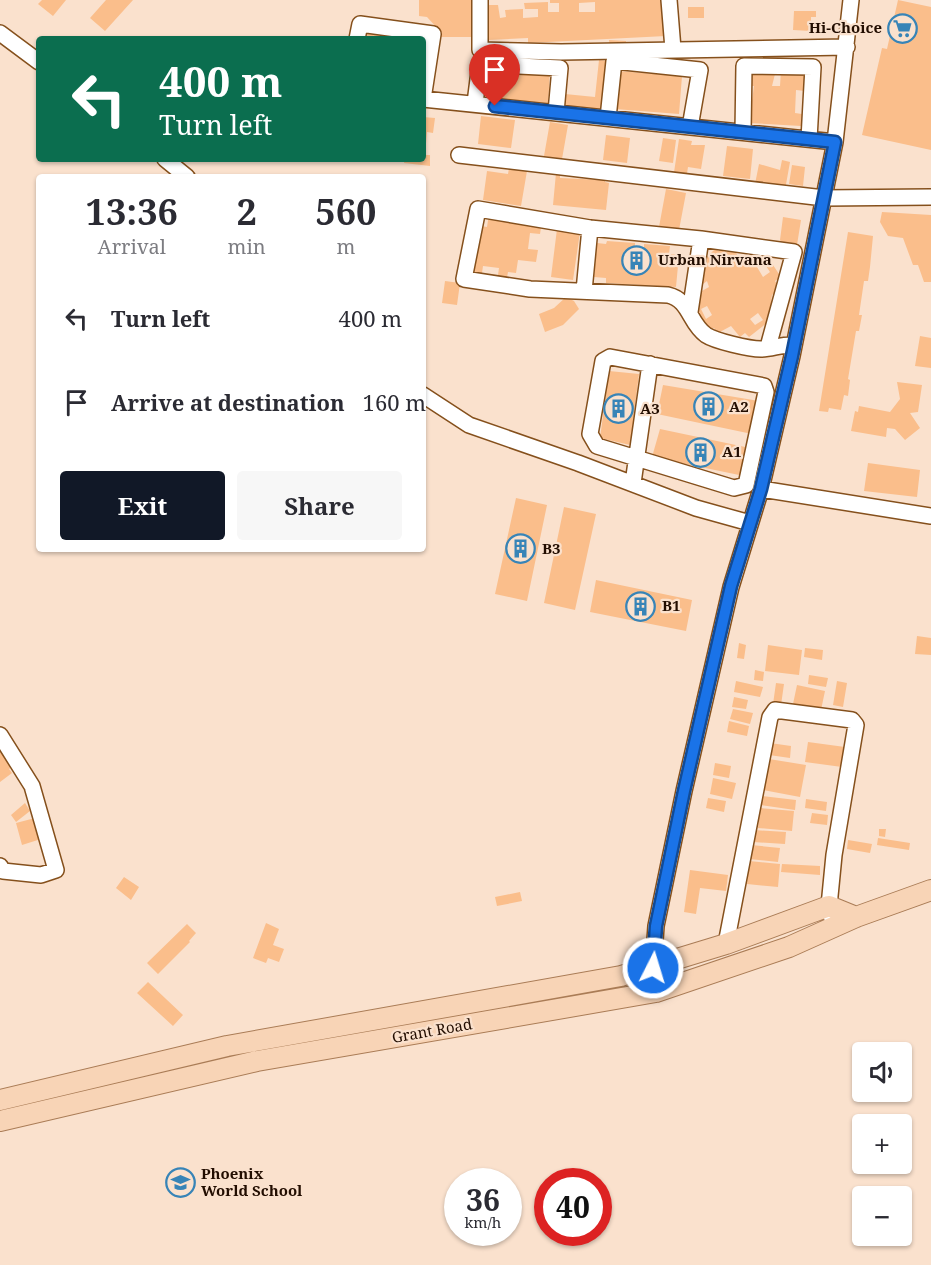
<!DOCTYPE html>
<html lang="en">
<head>
<meta charset="utf-8">
<style>
	body { margin:0; font-family:"Noto Serif",serif; background:#f7f7f7; color:#2b2b33; height:100vh; display:flex; flex-direction:column; font-size:22px; white-space:nowrap }
	* { box-sizing:border-box; margin:0 }
	p { font-size:20px; color:#7c7c81 }
	.icon { flex:none; width:33px; height:33px; fill:none; stroke:currentColor; stroke-width:2; stroke-linecap:round; stroke-linejoin:round }
	.map { position:relative; flex:1; overflow:hidden }
	.panel { position:absolute; left:36px; top:174px; width:390px; height:378px; display:flex; flex-direction:column; background:#fff; border-radius:6px; box-shadow:0 2px 4px #0004 }
	.panel>* { flex:none }
	.hud { position:absolute; left:36px; top:36px; width:390px; height:126px; border-radius:6px; box-shadow:0 2px 4px #0004; background:#0b6e4f; color:#fff; overflow:hidden }
	.controls { position:absolute; left:852px; top:1042px; display:grid; gap:12px }
	.controls a { display:grid; place-items:center; width:60px; height:60px; border-radius:6px; background:#fff; box-shadow:0 2px 4px #0004; font-size:30px }
	.speed { position:absolute; left:444px; top:1168px; display:flex; gap:12px; font-size:30px; font-weight:700; text-align:center }
	.speed>* { display:grid; place-content:center; width:78px; height:78px; border-radius:50%; background:#fff; box-shadow:0 2px 4px #0004; line-height:1 }
	.speed small { font-size:15px; font-weight:400 }
	.speed .limit { border:9px solid #d22; background:#fff; color:#111 }
	.pin { position:absolute; display:grid; place-items:center; width:51px; height:51px; color:#fff; margin:-62px -26px; border-radius:50% 50% 50% 0; rotate:-45deg; box-shadow:0 0 6px #0007 }
	.pin .icon { rotate:45deg }
	.me { position:absolute; width:66px; margin:-33px; rotate:5deg; stroke-linejoin:round; filter:drop-shadow(0 0 4px #0008) }
	.turn { display:flex; align-items:center; gap:21px; height:126px; padding:0 24px; font-size:27px }
	.turn .icon { width:78px; height:78px; stroke-width:2.5 }
	.turn b { display:block; font-size:42px; line-height:51px }
	.eta { display:flex; justify-content:space-evenly; align-items:center; height:102px; text-align:center }
	.eta b { font-size:36px; font-weight:700; line-height:42px }
	.primary-button { display:flex; gap:12px; margin-top:auto; padding:12px 24px }
	.primary-button a { flex:1; height:69px; border-radius:6px; background:#111827; color:#fff; font-size:24px; font-weight:700; line-height:69px; text-align:center }
	.primary-button a+a { background:#f7f7f7; color:#2b2b33 }
	ul { padding:0; list-style:none }
	li { display:flex; align-items:center; gap:18px; height:84px; padding:0 24px }
	li div { flex:1 }
	li b { display:block; font-size:22px }
	li em { font-style:normal }
	.map>svg:first-child { display:block }
	.building { fill:#fabe8b; fill-rule:evenodd }
	.lines { fill:none; stroke-linecap:round; stroke-linejoin:round }
	.minor-casing { stroke:#85501c; stroke-width:18 }
	.major-casing { stroke:#aa7c56; stroke-width:22 }
	.minor { stroke:#fff; stroke-width:15 }
	.major { stroke:#f8d4b6; stroke-width:20 }
	.route-casing { stroke:#114b97; stroke-width:15 }
	.route { stroke:#1a73e8; stroke-width:10 }
	.labels { text-anchor:middle; stroke-width:4.5; stroke-linejoin:round; paint-order:stroke }
	.poi-label { font-size:15px; font-weight:bold; fill:#220d00; stroke:#fae1cd; text-anchor:start }
	.street-label { font-size:15px; fill:#220d00; stroke:#fae1cd }
</style>
</head>
<body>
<div class="map">
<svg width="931" height="1265" viewBox="0 0 931 1265">
	<rect width="100%" height="100%" fill="#fae1cd"/>
	<path class="building" d="M42 0H66L53 16 38 4Z
		M106 0H133L105 31 90 18Z
		M419 0H472V37H440L438 29 427 17 419 16Z
		M550 0H664L666 36 528 43V38L488 40 487 5H498L500 18 506 17 505 10 523 9V18L538 17V9H525L524 3 548 2V12H559V3H550ZM595 2V12H579V3Z
		M898 0 931 7V150L862 135 882 48 887 49Z
		M688 7H704V18H688Z
		M794 11H816V17H811V31L793 30Z
		M367 33 404 35 419 39H367Z
		M609 40 626 41V46L610 49Z
		M599 60 610 61 604 110 564 106 565 94 595 97Z
		M488 66 550 70 548 105 485 101Z
		M752 69 776 70 772 86H780L781 70 806 72 805 91 796 90 795 113 802 114 801 126 749 123 754 86H751Z
		M618 71 682 76 679 114 615 109Z
		M481 116 515 120 511 148 478 144Z
		M423 117 435 118 433 133 427 132 425 155H430V166L404 163 405 159H423Z
		M550 122 568 125 562 159 544 156Z
		M606 135 630 138 627 163 603 160Z
		M663 138 676 140 673 163 659 161Z
		M679 139 692 141 691 145H705L701 169 688 167 686 180 673 179Z
		M727 146 753 149 750 179 723 176Z
		M782 160 790 162 785 190 755 184 759 164 780 170Z
		M792 165 805 167 803 186 789 184Z
		M509 168 527 171 521 206 483 200 487 171 508 174Z
		M556 173 560 174V178L605 180V182L609 183 606 210 553 205Z
		M666 189 686 193 679 230 659 227Z
		M882 212 931 215V282H924L918 265H913L903 238 888 236 880 222Z
		M489 214 542 221 540 234 530 233 528 249 538 250 536 262 518 260 516 273 508 272 506 283 497 282 499 268 483 266 481 280 468 278 475 225 487 227Z
		M783 217 801 220 797 245 784 247 780 240Z
		M557 229 580 232 573 280 551 277Z
		M848 232 873 236 870 267 868 281H864L859 315H862L859 331H856L848 379 850 380 848 396 844 395 841 410 829 408 828 412 819 411Z
		M607 241 635 243V248L644 249V244L670 246 669 254 679 255 676 287 606 283V278L594 277 597 243 606 244Z
		M716 248 718 251 723 248 726 252 734 249 739 258 736 260 739 265 747 261V258L754 253 757 257 765 253 781 277 775 281 780 289 772 295 771 302 776 311 773 318 749 337 745 333 740 337 731 326 718 333 714 328 708 330 692 304 693 296 709 287 707 281 703 284 698 275 700 264ZM764 263 770 272 763 277 757 267ZM707 306 712 315 706 319 701 309ZM758 313 763 320 755 325 750 319Z
		M445 281 460 283 457 305 442 303Z
		M566 297 574 301 579 309 563 325 545 332 539 314 554 308Z
		M920 336 931 338V368L915 366Z
		M609 371 639 374 630 445 600 438Z
		M897 382 922 385 918 412 910 413 920 428 905 440 895 429 887 428 886 437 851 431 855 411 858 412 859 406 890 412 900 399Z
		M663 385 759 401 752 434 657 414Z
		M660 429 750 448 744 476 652 457Z
		M868 463 920 470 917 497 864 491Z
		M516 498 547 505 527 601 495 594Z
		M564 507 596 514 575 610 544 603Z
		M596 580 692 600 686 631 590 612Z
		M917 636 931 638V655L915 654Z
		M739 643 746 645 744 659 737 658Z
		M768 645 802 650 799 675 765 671Z
		M805 648 823 650 822 660 804 657Z
		M755 670 764 672 763 681 754 680Z
		M809 675 828 678 826 687 808 684Z
		M736 681 763 687 760 697 734 692Z
		M837 681 847 683 843 707 833 705Z
		M776 683 784 684 781 705 773 704Z
		M797 685 825 691 821 710 793 704Z
		M734 697 748 700 746 709 732 707Z
		M733 709 753 713 750 724 730 719Z
		M729 721 749 726 747 736 727 732Z
		M808 742 845 747 842 767 805 762Z
		M770 743 791 746 790 758 769 755Z
		M5 748 17 763 9 769 12 773 0 782V752Z
		M769 759 806 765 800 797 763 790Z
		M715 763 731 766 729 778 713 775Z
		M713 778 736 783 732 799 710 794Z
		M762 796 796 800 795 810 761 805Z
		M708 798 726 801 724 812 706 808Z
		M806 799 827 802 826 811 805 808Z
		M25 803 30 811 16 822 11 815Z
		M760 808 794 811 792 831 758 828Z
		M812 813 828 815 827 825 810 823Z
		M35 818 41 839 22 845 16 823Z
		M879 829H886L885 837 879 836Z
		M754 830 786 832 785 844 753 842Z
		M878 838 910 843 909 850 877 845Z
		M848 840 872 844 870 853 847 849Z
		M751 845 780 848 778 862 749 859Z
		M749 861 780 864 778 887 747 884Z
		M782 864 820 866V875L781 872Z
		M690 870 728 875 726 891 700 888 696 914 684 912Z
		M124 877 139 887 131 900 116 888Z
		M520 892 522 901 497 906 495 897Z
		M266 923 279 929 273 945 284 949 279 962 268 958 266 963 253 958Z
		M187 924 196 933 189 941 190 942 158 974 147 963Z
		M148 982 183 1015 173 1026 137 993Z"/>
	<g class="lines">
		<defs>
			<path id="minor" d="M480 0V50L561 52 847 47
				M669 0 673 49
				M0 33 39 62
				M357 39 360 24 433 34 423 99
				M423 99 835 142
				M475 103 480 64 560 68 556 112
				M608 118 614 61 700 70 690 127
				M743 132 744 66 813 67 809 139
				M459 155 824 198 931 197
				M165 159 187 177
				M701 239 590 228 478 209 464 279 530 289 668 295C690 300 689 323 706 335 715 341 749 349 761 349 772 349 782 344 794 345
				M584 291 590 228
				M690 312 701 239 794 252 768 347
				M610 357 764 386 766 392 746 485 734 488 597 446 590 434 603 361Z
				M423 395 469 425 578 463 696 508 750 523
				M633 483 650 364
				M761 489 931 516
				M0 735 32 786 56 870 41 875 3 871 0 866
				M726 944 770 717 775 710 852 720 856 725 834 855 829 906 831 916
				M656 992 653 968 656 926 684 791 731 587 761 489 792 356 835 142 851 0"/>
			<path id="major" d="M0 1100 227 1046 621 976 726 944 829 906 856 917
				M0 1121 257 1061 656 992 789 947 856 917 931 890"/>
		</defs>
		<use href="#minor" class="minor-casing"/>
		<use href="#major" class="major-casing"/>
		<use href="#minor" class="minor"/>
		<use href="#major" class="major"/>
	</g>
	<g class="lines">
		<defs>
			<path id="route" d="M495 106 835 142 792 356 761 489 731 586 684 791 656 926 653 968"/>
		</defs>
		<use href="#route" class="route-casing"/>
		<use href="#route" class="route"/>
	</g>
	<defs>
		<symbol id="supermarket-ring" viewBox="-11 -11 22 22"><circle r="9.5" fill="#fae1cd" stroke="#3784b7" stroke-width="1.5"/><path d="M-6-5.5h2.5l.6 2H6L4.5 2H-2.5L-4.4-4H-6ZM-1.5 3.2a1.3 1.3 0 1 0 .1 0ZM3 3.2a1.3 1.3 0 1 0 .1 0Z" fill="#3784b7"/></symbol>
		<symbol id="building-ring" viewBox="-11 -11 22 22"><circle r="9.5" fill="#fae1cd" stroke="#3784b7" stroke-width="1.5"/><path d="M-4-6H4V6H1V3H-1V6H-4ZM-2.5-4.3h1.7v1.8h-1.7ZM.8-4.3h1.7v1.8H.8ZM-2.5-1h1.7V.8h-1.7ZM.8-1h1.7V.8H.8Z" fill="#3784b7"/></symbol>
		<symbol id="school-ring" viewBox="-11 -11 22 22"><circle r="9.5" fill="#fae1cd" stroke="#3784b7" stroke-width="1.5"/><path d="M0-5L7-2L0 1L-7-2ZM-4 1L0 2.5L4 1V4Q0 6-4 4Z" fill="#3784b7"/></symbol>
	</defs>
	<g fill-rule="evenodd">
		<use href="#supermarket-ring" x="886" y="12" width="33" height="33"/>
		<use href="#building-ring" x="620" y="244" width="33" height="33"/>
		<use href="#building-ring" x="692" y="390" width="33" height="33"/>
		<use href="#building-ring" x="602" y="392" width="33" height="33"/>
		<use href="#building-ring" x="684" y="436" width="33" height="33"/>
		<use href="#building-ring" x="504" y="532" width="33" height="33"/>
		<use href="#building-ring" x="624" y="590" width="33" height="33"/>
		<use href="#school-ring" x="164" y="1166" width="33" height="33"/>
	</g>
	<g class="labels">
		<g class="poi-label">
			<text x="882" y="33" text-anchor="end">Hi-Choice</text>
			<text x="658" y="265">Urban Nirvana</text>
			<text x="729" y="412">A2</text>
			<text x="640" y="414">A3</text>
			<text x="722" y="457">A1</text>
			<text x="542" y="554">B3</text>
			<text x="662" y="611">B1</text>
			<text x="201" y="1179">Phoenix<tspan x="201" dy="17">World School</tspan></text>
		</g>
		<g class="street-label">
			<text transform="translate(432 1031) rotate(-10)" y="5">Grant Road</text>
		</g>
	</g>
</svg>
<div class="controls">
<a><svg class="icon" aria-label="sound" viewBox="0 0 24 24"><path d="M4 9h4l5-4v14l-5-4H4zM17 9q2 3 0 6"/></svg></a>
<a>+</a>
<a>−</a>
</div>
<div class="speed"><div>36<small>km/h</small></div><div class="limit">40</div></div>
<div class="pin" style="left:495px;top:106px;background:#d93025"><svg class="icon" aria-label="arrive" viewBox="0 0 24 24"><path d="M6 21V4h12l-3 4 3 4H6"/></svg></div>
<svg class="me" style="left:653px;top:968px" viewBox="-20 -20 40 40"><circle r="17" fill="#1a73e8" stroke="#fff" stroke-width="3"/><path d="M0-11L8 9 0 5-8 9z" fill="#fff"/></svg>
<div class="hud">
<div class="turn"><svg class="icon" aria-label="left" viewBox="0 0 24 24"><path d="M17 20v-9H6M10 6l-5 5 5 5"/></svg><div><b>400 m</b>Turn left</div></div>
</div>
<section class="panel">
<div class="eta">
<div><b>13:36</b><p>Arrival</p></div>
<div><b>2</b><p>min</p></div>
<div><b>560</b><p>m</p></div>
</div>
<ul>
<li><svg class="icon" aria-label="left" viewBox="0 0 24 24"><path d="M17 20v-9H6M10 6l-5 5 5 5"/></svg><div><b>Turn left</b></div><em>400 m</em></li>
<li><svg class="icon" aria-label="arrive" viewBox="0 0 24 24"><path d="M6 21V4h12l-3 4 3 4H6"/></svg><div><b>Arrive at destination</b></div><em>160 m</em></li>
</ul>
<div class="primary-button"><a>Exit</a><a>Share</a></div>
</section>
</div>
</body>
</html>
